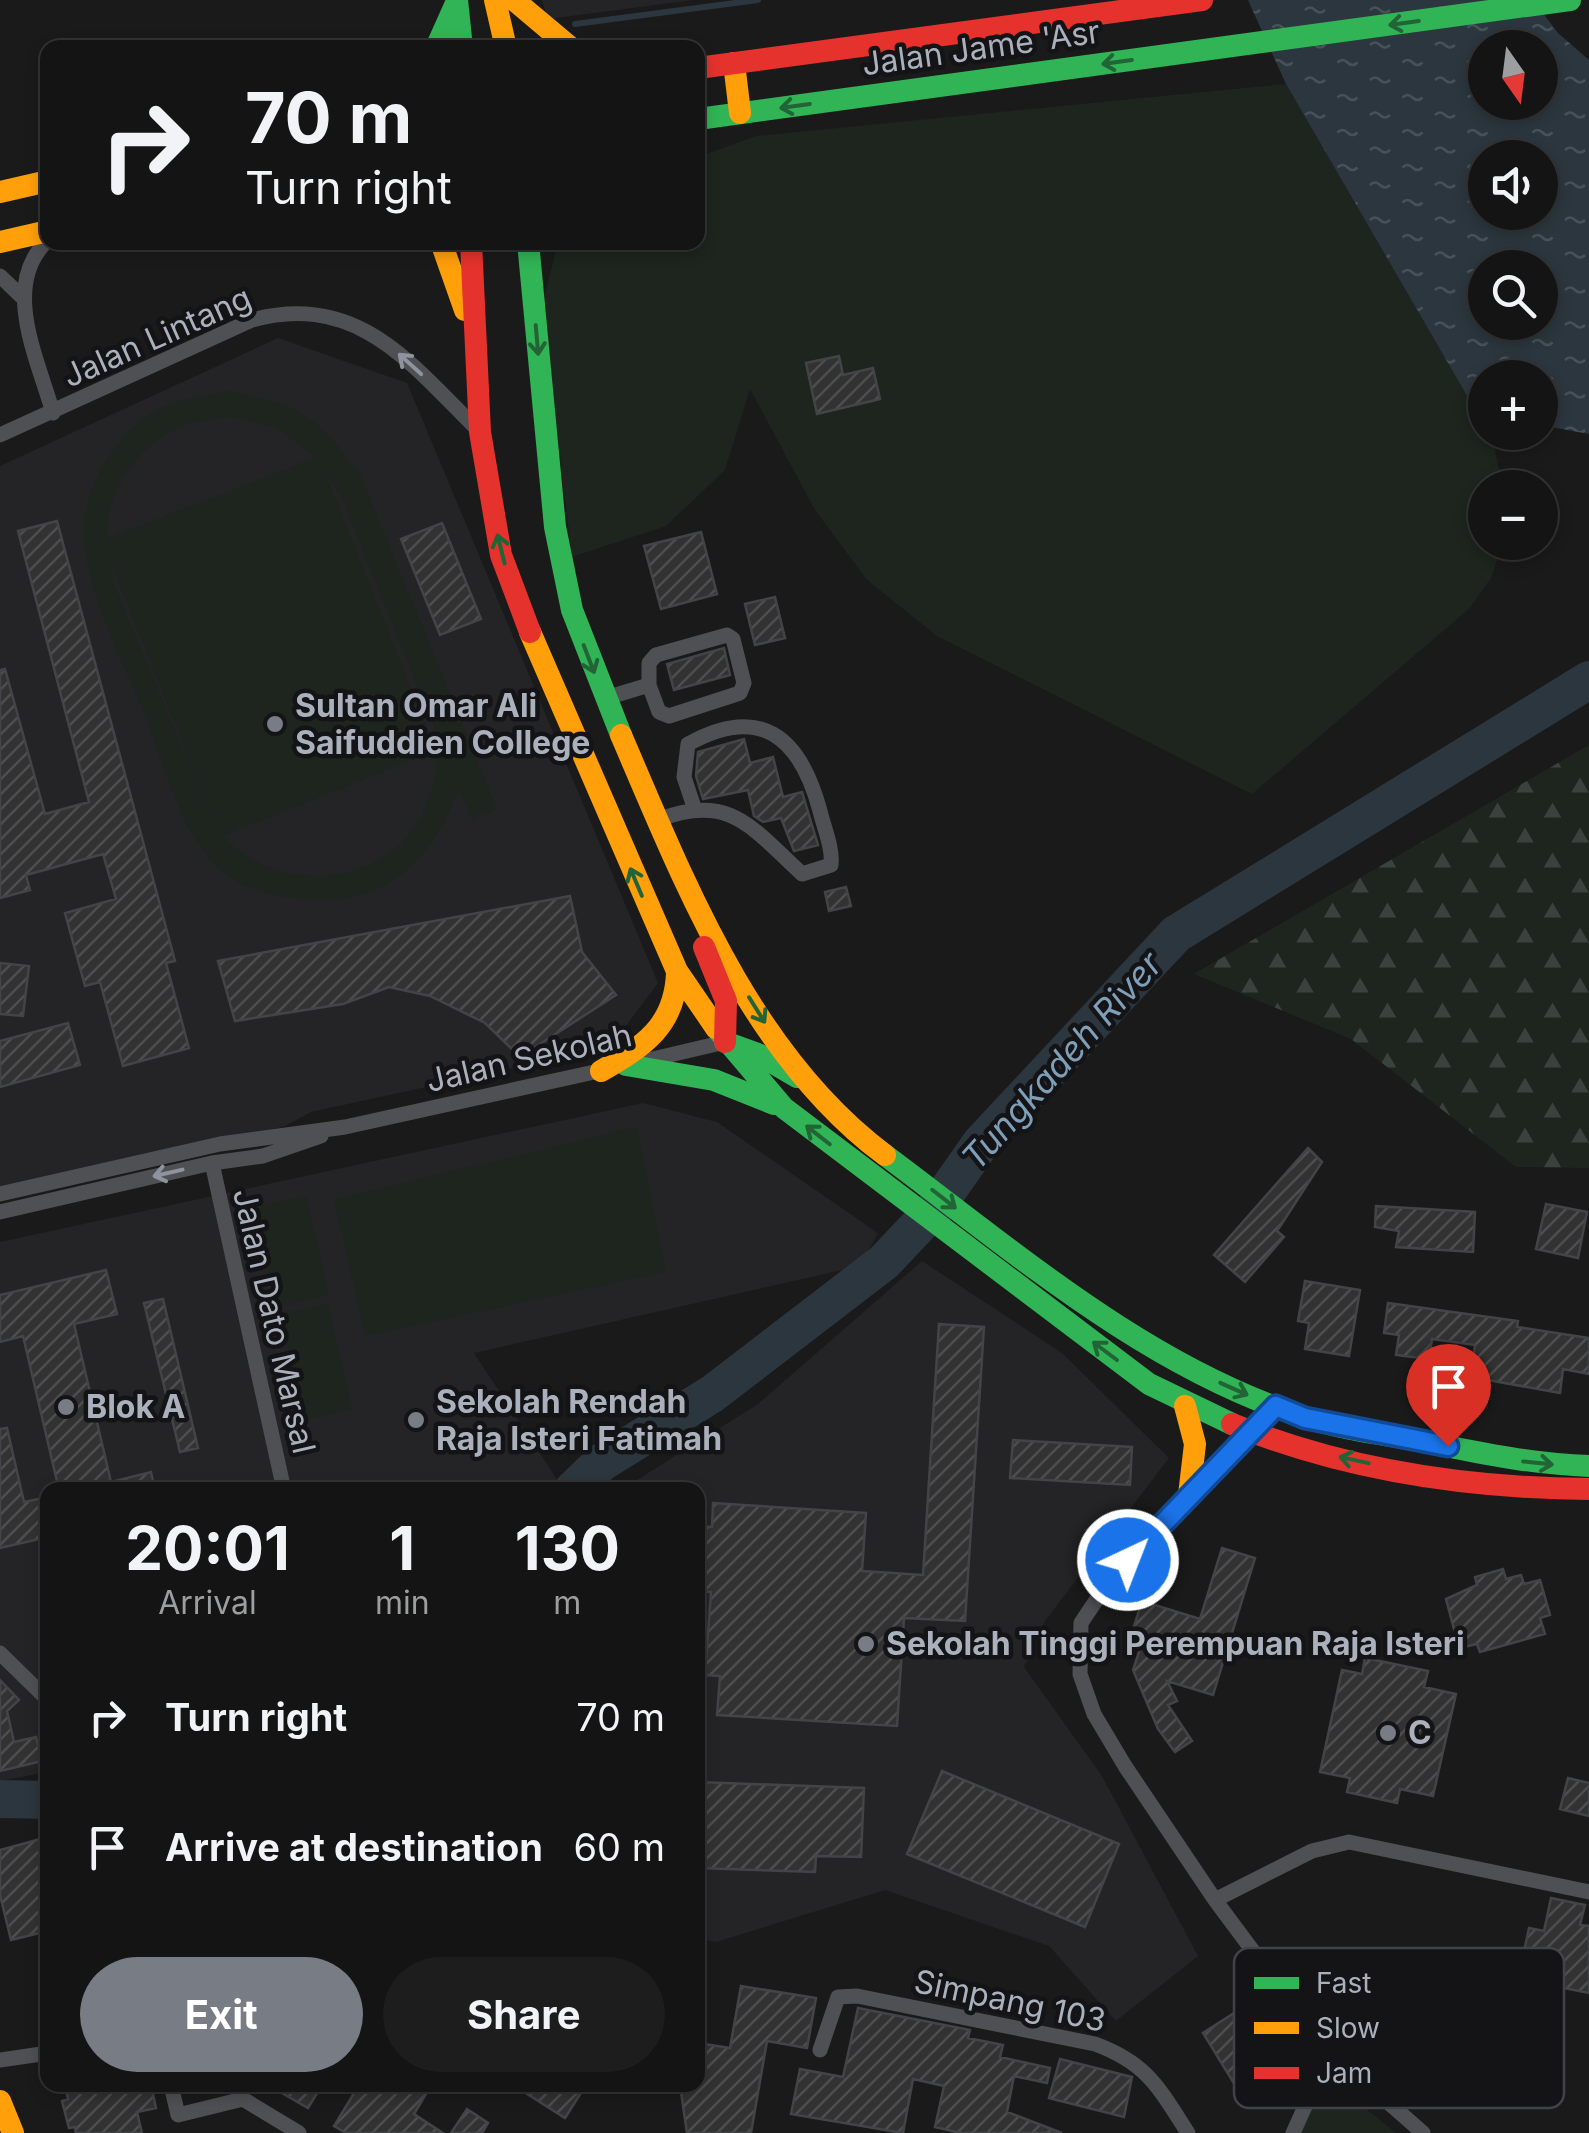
<!DOCTYPE html>
<html lang="en">
<head>
<meta charset="utf-8">
<style>
	body { margin:0; font-family:Inter,sans-serif; background:#1d1d1d; color:#f1f3f6; height:100vh; display:flex; flex-direction:column; font-size:38px; white-space:nowrap }
	* { box-sizing:border-box; margin:0 }
	p { font-size:32px; color:#9d9ea0 }
	.icon { flex:none; width:55px; height:55px; fill:none; stroke:currentColor; stroke-width:2; stroke-linecap:round; stroke-linejoin:round }
	.map { position:relative; flex:1; overflow:hidden }
	.sheet { position:absolute; left:40px; top:1482px; width:665px; height:610px; display:flex; flex-direction:column; background:#141414; border-radius:20px; box-shadow:0 5px 15px #0003,0 0 0 2px #333334 }
	.sheet>* { flex:none }
	.top-card { position:absolute; left:40px; top:40px; width:665px; height:210px; border-radius:20px; box-shadow:0 5px 15px #0003,0 0 0 2px #333334; background:#141414; color:#f1f3f6; overflow:hidden }
	.needle { width:65px; rotate:166deg }
	.controls { position:absolute; left:1468px; top:30px; display:grid; gap:20px }
	.controls a { display:grid; place-items:center; width:90px; height:90px; border-radius:50%; background:#141414; box-shadow:0 5px 15px #0003,0 0 0 2px #333334; font-size:50px }
	.pin { position:absolute; display:grid; place-items:center; width:85px; height:85px; color:#fff; margin:-102px -42px; border-radius:50% 50% 50% 0; rotate:-45deg; box-shadow:0 0 10px #0007 }
	.pin .icon { rotate:45deg }
	.me { position:absolute; width:110px; margin:-55px; rotate:43deg; stroke-linejoin:round; filter:drop-shadow(0 0 8px #0008) }
	.turn { display:flex; align-items:center; gap:35px; height:210px; padding:0 40px; font-size:45px }
	.turn .icon { width:130px; height:130px; stroke-width:2.5 }
	.turn b { display:block; font-size:70px; line-height:85px }
	.eta { display:flex; justify-content:space-evenly; align-items:center; height:170px; text-align:center }
	.eta b { font-size:60px; font-weight:700; line-height:70px }
	.primary-button { display:flex; gap:20px; margin-top:auto; padding:20px 40px }
	.primary-button a { flex:1; height:115px; border-radius:60px; background:#787c84; color:#fff; font-size:40px; font-weight:700; line-height:115px; text-align:center }
	.primary-button a+a { background:#1d1d1d; color:#f1f3f6 }
	ul { padding:0; list-style:none }
	li { display:flex; align-items:center; gap:30px; height:130px; padding:0 40px }
	li div { flex:1 }
	li b { display:block; font-size:38px }
	li em { font-style:normal }
	.map>svg:first-child { display:block }
	.built { fill:#242427 }
	.green { fill:#1d251e; fill-rule:evenodd }
	.forest { fill:url(#forest-firs) }
	.water { fill:url(#water-ripples); fill-rule:evenodd }
	.lines { fill:none; stroke-linecap:round; stroke-linejoin:round }
	.stream { stroke:#2b363e; stroke-width:6 }
	.river { stroke:#2b363e; stroke-width:38 }
	.building { fill:url(#building-hatch); stroke:#434447; stroke-width:2.5 }
	.street { stroke:#4e5054; stroke-width:15 }
	.fast { stroke:#30b455; stroke-width:22 }
	.slow { stroke:#ff9f0a; stroke-width:22 }
	.jam { stroke:#e5322d; stroke-width:22 }
	.oneway { stroke:#226436 }
	.oneway2 { stroke:#8e939d }
	.route-casing { stroke:#114b97; stroke-width:25 }
	.route { stroke:#1a73e8; stroke-width:18 }
	.poi-dot { fill:#787c84; stroke:#141417; stroke-width:4 }
	.labels { text-anchor:middle; stroke-width:9; stroke-linejoin:round; paint-order:stroke }
	.street-label { font-size:32px; fill:#aab0bc; stroke:#141417 }
	.poi-label { font-size:32px; font-weight:bold; fill:#aab0bc; stroke:#141417; text-anchor:start }
	.water-label { font-size:35px; font-style:italic; fill:#7f9fb9; stroke:#141417 }
	.key { fill:#141417; stroke:#414349; stroke-width:2.5 }
	.key-label { font-size:28px; fill:#aab0bc }
</style>
</head>
<body>
<div class="map">
<svg width="1589" height="2133" viewBox="0 0 1589 2133">
	<defs>
		<pattern id="forest-firs" width="22" height="20" patternUnits="userSpaceOnUse" patternTransform="scale(2.5)"><rect width="22" height="20" fill="#1d251e"/><path d="M5 1l3.5 6h-7zM16 11l3.5 6h-7z" fill="#3b423d"/></pattern>
		<pattern id="water-ripples" width="26" height="14" patternUnits="userSpaceOnUse" patternTransform="scale(2.5)"><rect width="26" height="14" fill="#2b363e"/><path d="M2 4q2-2 4 0t4 0M15 11q2-2 4 0t4 0" fill="none" stroke="#475158"/></pattern>
		<pattern id="building-hatch" width="6" height="6" patternUnits="userSpaceOnUse" patternTransform="scale(2.5)"><rect width="6" height="6" fill="#323233"/><path d="M-1 1l2-2M0 6l6-6M5 7l2-2" fill="none" stroke="#4d4d4f"/></pattern>
	</defs>
	<rect width="100%" height="100%" fill="#1a1a1b"/>
	<path class="built" d="M542 0H694L548 19Z
		M278 338 407 383 658 983 610 1047 311 1112 285 1126 0 1199V466Z
		M643 1103 717 1122 878 1233 860 1266 474 1353 564 1490H48L47 1772 0 1781V1242Z
		M922 1261 1062 1353 1169 1458 1045 1621 1024 1667 1102 1776 1198 1956 1116 2021 1049 1946 885 1890 716 1942 698 1939V1490H621L758 1404Z"/>
	<path class="green" d="M1286 84 1477 413 1495 451 1503 487 1485 488V542L1503 543 1491 578 1469 609 1252 794 937 636 867 580 815 510 750 389 725 470 666 526 572 557 542 305 558 243 698 242V157L756 136Z
		M228 391C302 405 320 417 362 479L497 809 472 820 459 789C429 866 380 912 293 898 270 895 241 888 223 872 180 835 166 769 146 718 123 661 89 600 84 539 80 485 124 418 176 402 192 397 211 395 228 391ZM229 417 276 428 316 457 106 539C107 491 137 445 182 426 196 421 214 420 229 417ZM325 473 340 494 435 729 436 751ZM111 563 215 825V826L113 582ZM435 751C439 769 434 784 427 802 397 887 280 899 223 836Z
		M637 1127 666 1272 365 1336 334 1199Z
		M306 1195 329 1295 277 1307 255 1207Z
		M328 1304 352 1409 305 1420 280 1314Z
		M1329 2079 1396 2133H1293Z"/>
	<path class="forest" d="M1589 745V1168L1516 1167 1351 1039 1194 974Z"/>
	<path class="water" d="M1248 0H1533L1558 33 1589 60V434L1540 425V378H1485V414L1477 413 1286 84ZM1485 48H1540V102H1485ZM1485 158H1540V212H1485ZM1485 268H1540V322H1485Z"/>
	<g class="lines">
		<path class="stream" d="M575 24 758 0"/>
		<path class="river" d="M573 1490 602 1462 712 1394 884 1262 936 1207 981 1143 1176 934 1589 680
			M0 1799 48 1800"/>
	</g>
	<path class="building" d="M839 356 843 375 873 368 880 399 817 414 806 363Z
		M57 521 175 961 166 963 189 1048 123 1066 100 982 85 986 65 913 116 899 103 854 26 875 30 890 0 898V670L5 669 45 814 89 802 18 531Z
		M442 523 481 619 440 635 401 539Z
		M701 532 717 594 661 609 644 546Z
		M775 597 785 638 755 645 745 604Z
		M724 648 730 675 674 690 667 664Z
		M744 739 750 763 773 757 783 797 802 792 818 845 794 851 781 818 763 822 754 816 748 790 703 799 696 776 698 752Z
		M846 887 851 906 829 911 825 892Z
		M570 896 582 952 616 995 520 1057 485 1023 430 996 389 987 343 1004 235 1021 218 961Z
		M0 963 29 966 23 1016 0 1014Z
		M68 1023 80 1065 0 1087V1041Z
		M1308 1148 1322 1162 1277 1231 1284 1237 1245 1282 1214 1255Z
		M1546 1204 1587 1212 1578 1258 1536 1249Z
		M1376 1206 1475 1212 1473 1252 1396 1247 1399 1231 1375 1227Z
		M106 1270 117 1314 74 1324 111 1482 151 1472 155 1490H59L23 1336 0 1342V1295Z
		M1305 1281 1360 1290 1349 1356 1305 1349 1309 1323 1298 1321Z
		M163 1299 198 1448 180 1452 144 1303Z
		M1388 1303 1518 1321 1517 1327 1589 1338V1374L1563 1369 1560 1393 1471 1377 1475 1345 1432 1339 1429 1359 1396 1355 1399 1335 1384 1333Z
		M939 1324 984 1327 965 1621 904 1618 897 1726 717 1715 720 1676 705 1675 711 1592 698 1591V1526L712 1527 713 1503 866 1513 862 1571 923 1575Z
		M7 1428 24 1502 48 1497V1537L0 1548V1429Z
		M1013 1440 1132 1447 1130 1485 1010 1478Z
		M1222 1548 1255 1558 1213 1695 1167 1681 1177 1701 1168 1705 1192 1741 1175 1752 1158 1729 1133 1670 1140 1649 1128 1645 1142 1601 1200 1619Z
		M1503 1569 1506 1579 1521 1575 1524 1584 1540 1580 1550 1615 1540 1618 1545 1634 1480 1652 1477 1644 1459 1648 1446 1599 1477 1585 1475 1577Z
		M1365 1658 1428 1671 1424 1687 1456 1694 1433 1796 1400 1789 1397 1803 1347 1792 1350 1778 1320 1772 1342 1670 1362 1674Z
		M0 1680 19 1700 7 1711 14 1742 36 1737 42 1761 0 1771Z
		M942 1771 1119 1844 1085 1927 907 1854Z
		M1568 1778 1589 1783V1816L1560 1809Z
		M698 1782 864 1788 861 1857 816 1856 815 1872 698 1868Z
		M48 1837V1931L11 1940 0 1895V1850Z
		M1551 1898 1585 1905 1580 1925 1589 1926V1993L1564 1988 1558 2017 1527 2011 1534 1978 1519 1975 1529 1928 1544 1931Z
		M741 1986 816 1998 807 2048 767 2041 751 2133H687L680 2085H698V2043L730 2048Z
		M858 2008 970 2030 968 2038 1003 2045 1000 2057 1050 2068 1047 2083 1014 2076 1007 2112 1062 2133H961L935 2127 944 2086 913 2079 903 2133 791 2114 800 2069 843 2077Z
		M1242 2008 1275 2060 1235 2085 1203 2033Z
		M1060 2059 1132 2077 1124 2117 1049 2098Z
		M65 2085H151L156 2108 137 2112 142 2133H76L75 2127 69 2128 62 2101 68 2099Z
		M268 2085H322L308 2108Z
		M359 2085H410L426 2094 414 2114 443 2133H346L334 2126Z
		M513 2085H586L565 2118Z
		M467 2109 488 2123 482 2133H451Z"/>
	<g class="lines">
		<path class="street" d="M48 240C0 285 38 359 53 413
			M0 276 21 296
			M0 435 252 320C358 291 412 365 480 432
			M606 698 649 685 659 712 669 716 740 693 744 683 733 639 727 635 656 655 649 663V685
			M658 820C730 792 752 828 802 874L831 865C833 848 824 828 820 811 800 736 760 704 688 744L684 777 694 807
			M640 1062 725 1042
			M212 1163 284 1490
			M0 1194 220 1144 345 1127 608 1069
			M0 1212 212 1163 263 1156 321 1136
			M1276 1406 1109 1581 1081 1623 1080 1674 1094 1714 1125 1766 1215 1900 1323 2045 1423 2133
			M0 1653 48 1700
			M1215 1900 1312 1851 1349 1842 1589 1892
			M820 2050 838 1997 857 1996 1095 2044C1147 2063 1159 2088 1188 2133
			M0 2060 48 2053
			M171 2085 178 2115 243 2099 299 2133
			M1293 2133 1312 2091 1323 2045"/>
		<path class="fast" d="M457 0 462 48
			M436 48 457 1
			M698 119 1570 0
			M528 242 555 527 572 610 621 735
			M716 1028 784 1108 1149 1384 1232 1424
			M725 1042 758 1054 797 1077
			M626 1065 714 1080 774 1104
			M885 1155C1015 1252 1147 1367 1304 1417 1344 1430 1389 1435 1431 1443 1484 1454 1535 1464 1589 1466"/>
		<path class="slow" d="M495 0 506 48
			M514 0 571 48
			M734 63 740 113
			M0 192 48 181
			M0 242 48 231
			M441 242 465 310
			M530 632 677 971 716 1028
			M621 735C685 884 751 1055 885 1155
			M601 1071C644 1046 675 1026 677 973
			M1185 1406 1195 1444 1189 1495
			M0 2101 13 2133"/>
		<path class="jam" d="M698 68 1202 0
			M471 242 480 432 501 555 530 632
			M704 947 726 1001 725 1042
			M1232 1424C1345 1470 1469 1488 1589 1489"/>
	</g>
	<defs><path id="oneway-shaft" d="M-6 0H5M1.5-3L5.5 0L1.5 3" fill="none" stroke-width="1.6" stroke-linecap="round" stroke-linejoin="round" transform="scale(2.5)"/></defs>
	<g class="oneway">
		<use href="#oneway-shaft" transform="translate(1404 23) rotate(172)"/>
		<use href="#oneway-shaft" transform="translate(1117 62) rotate(172)"/>
		<use href="#oneway-shaft" transform="translate(795 106) rotate(172)"/>
		<use href="#oneway-shaft" transform="translate(537 340) rotate(85)"/>
		<use href="#oneway-shaft" transform="translate(501 549) rotate(-104)"/>
		<use href="#oneway-shaft" transform="translate(589 659) rotate(69)"/>
		<use href="#oneway-shaft" transform="translate(636 882) rotate(-113)"/>
		<use href="#oneway-shaft" transform="translate(757 1010) rotate(58)"/>
		<use href="#oneway-shaft" transform="translate(818 1135) rotate(-142)"/>
		<use href="#oneway-shaft" transform="translate(944 1199) rotate(38)"/>
		<use href="#oneway-shaft" transform="translate(1105 1351) rotate(-143)"/>
		<use href="#oneway-shaft" transform="translate(1234 1389) rotate(24)"/>
		<use href="#oneway-shaft" transform="translate(1354 1460) rotate(-168)"/>
		<use href="#oneway-shaft" transform="translate(1538 1463) rotate(6)"/>
	</g>
	<g class="oneway2">
		<use href="#oneway-shaft" transform="translate(410 364) rotate(-138)"/>
		<use href="#oneway-shaft" transform="translate(168 1173) rotate(167)"/>
	</g>
	<g class="lines">
		<defs>
			<path id="route" d="M1128 1560 1276 1406 1305 1418 1448 1446"/>
		</defs>
		<use href="#route" class="route-casing"/>
		<use href="#route" class="route"/>
	</g>
	<g class="poi-dot">
		<circle cx="275" cy="724" r="10"/>
		<circle cx="66" cy="1407" r="10"/>
		<circle cx="416" cy="1420" r="10"/>
		<circle cx="866" cy="1644" r="10"/>
		<circle cx="1388" cy="1733" r="10"/>
	</g>
	<g class="labels">
		<g class="street-label">
			<text transform="translate(981 48) rotate(-8)" y="11">Jalan Jame 'Asr</text>
			<text transform="translate(157 337) rotate(-24)" y="11">Jalan Lintang</text>
			<text transform="translate(529 1058) rotate(-13)" y="11">Jalan Sekolah</text>
			<text transform="translate(274 1321) rotate(77)" y="11">Jalan Dato Marsal</text>
			<text transform="translate(1010 2001) rotate(12)" y="11">Simpang 103</text>
		</g>
		<g class="poi-label">
			<text x="295" y="717">Sultan Omar Ali<tspan x="295" dy="37">Saifuddien College</tspan></text>
			<text x="436" y="1413">Sekolah Rendah<tspan x="436" dy="37">Raja Isteri Fatimah</tspan></text>
			<text x="86" y="1418">Blok A</text>
			<text x="886" y="1655">Sekolah Tinggi Perempuan Raja Isteri</text>
			<text x="1408" y="1744">C</text>
		</g>
		<g class="water-label">
			<text transform="translate(1062 1061) rotate(-48)" y="12">Tungkadeh River</text>
		</g>
	</g>
	<rect x="1234" y="1948" width="330" height="160" rx="15" class="key"/>
	<rect x="1254" y="1977" width="45" height="12" fill="#30b455"/>
	<rect x="1254" y="2022" width="45" height="12" fill="#ff9f0a"/>
	<rect x="1254" y="2067" width="45" height="12" fill="#e5322d"/>
	<g class="key-label">
		<text x="1316" y="1993">Fast</text>
		<text x="1316" y="2038">Slow</text>
		<text x="1316" y="2083">Jam</text>
	</g>
</svg>
<div class="controls">
<a><svg class="needle" viewBox="-14 -14 28 28"><path d="M0-13l5 13h-10z" fill="#e53935"/><path d="M0 13l5-13h-10z" fill="#9d9ea0"/></svg></a>
<a><svg class="icon" aria-label="sound" viewBox="0 0 24 24"><path d="M4 9h4l5-4v14l-5-4H4zM17 9q2 3 0 6"/></svg></a>
<a><svg class="icon" aria-label="search" viewBox="0 0 24 24"><circle cx="10" cy="10" r="6"/><path d="M15 15l6 6"/></svg></a>
<a>+</a>
<a>−</a>
</div>
<div class="pin" style="left:1448px;top:1446px;background:#d93025"><svg class="icon" aria-label="arrive" viewBox="0 0 24 24"><path d="M6 21V4h12l-3 4 3 4H6"/></svg></div>
<svg class="me" style="left:1128px;top:1560px" viewBox="-20 -20 40 40"><circle r="17" fill="#1a73e8" stroke="#fff" stroke-width="3"/><path d="M0-11L8 9 0 5-8 9z" fill="#fff"/></svg>
<div class="top-card">
<div class="turn"><svg class="icon" aria-label="right" viewBox="0 0 24 24"><path d="M7 20v-9h11M14 6l5 5-5 5"/></svg><div><b>70 m</b>Turn right</div></div>
</div>
<section class="sheet">
<div class="eta">
<div><b>20:01</b><p>Arrival</p></div>
<div><b>1</b><p>min</p></div>
<div><b>130</b><p>m</p></div>
</div>
<ul>
<li><svg class="icon" aria-label="right" viewBox="0 0 24 24"><path d="M7 20v-9h11M14 6l5 5-5 5"/></svg><div><b>Turn right</b></div><em>70 m</em></li>
<li><svg class="icon" aria-label="arrive" viewBox="0 0 24 24"><path d="M6 21V4h12l-3 4 3 4H6"/></svg><div><b>Arrive at destination</b></div><em>60 m</em></li>
</ul>
<div class="primary-button"><a>Exit</a><a>Share</a></div>
</section>
</div>
</body>
</html>
